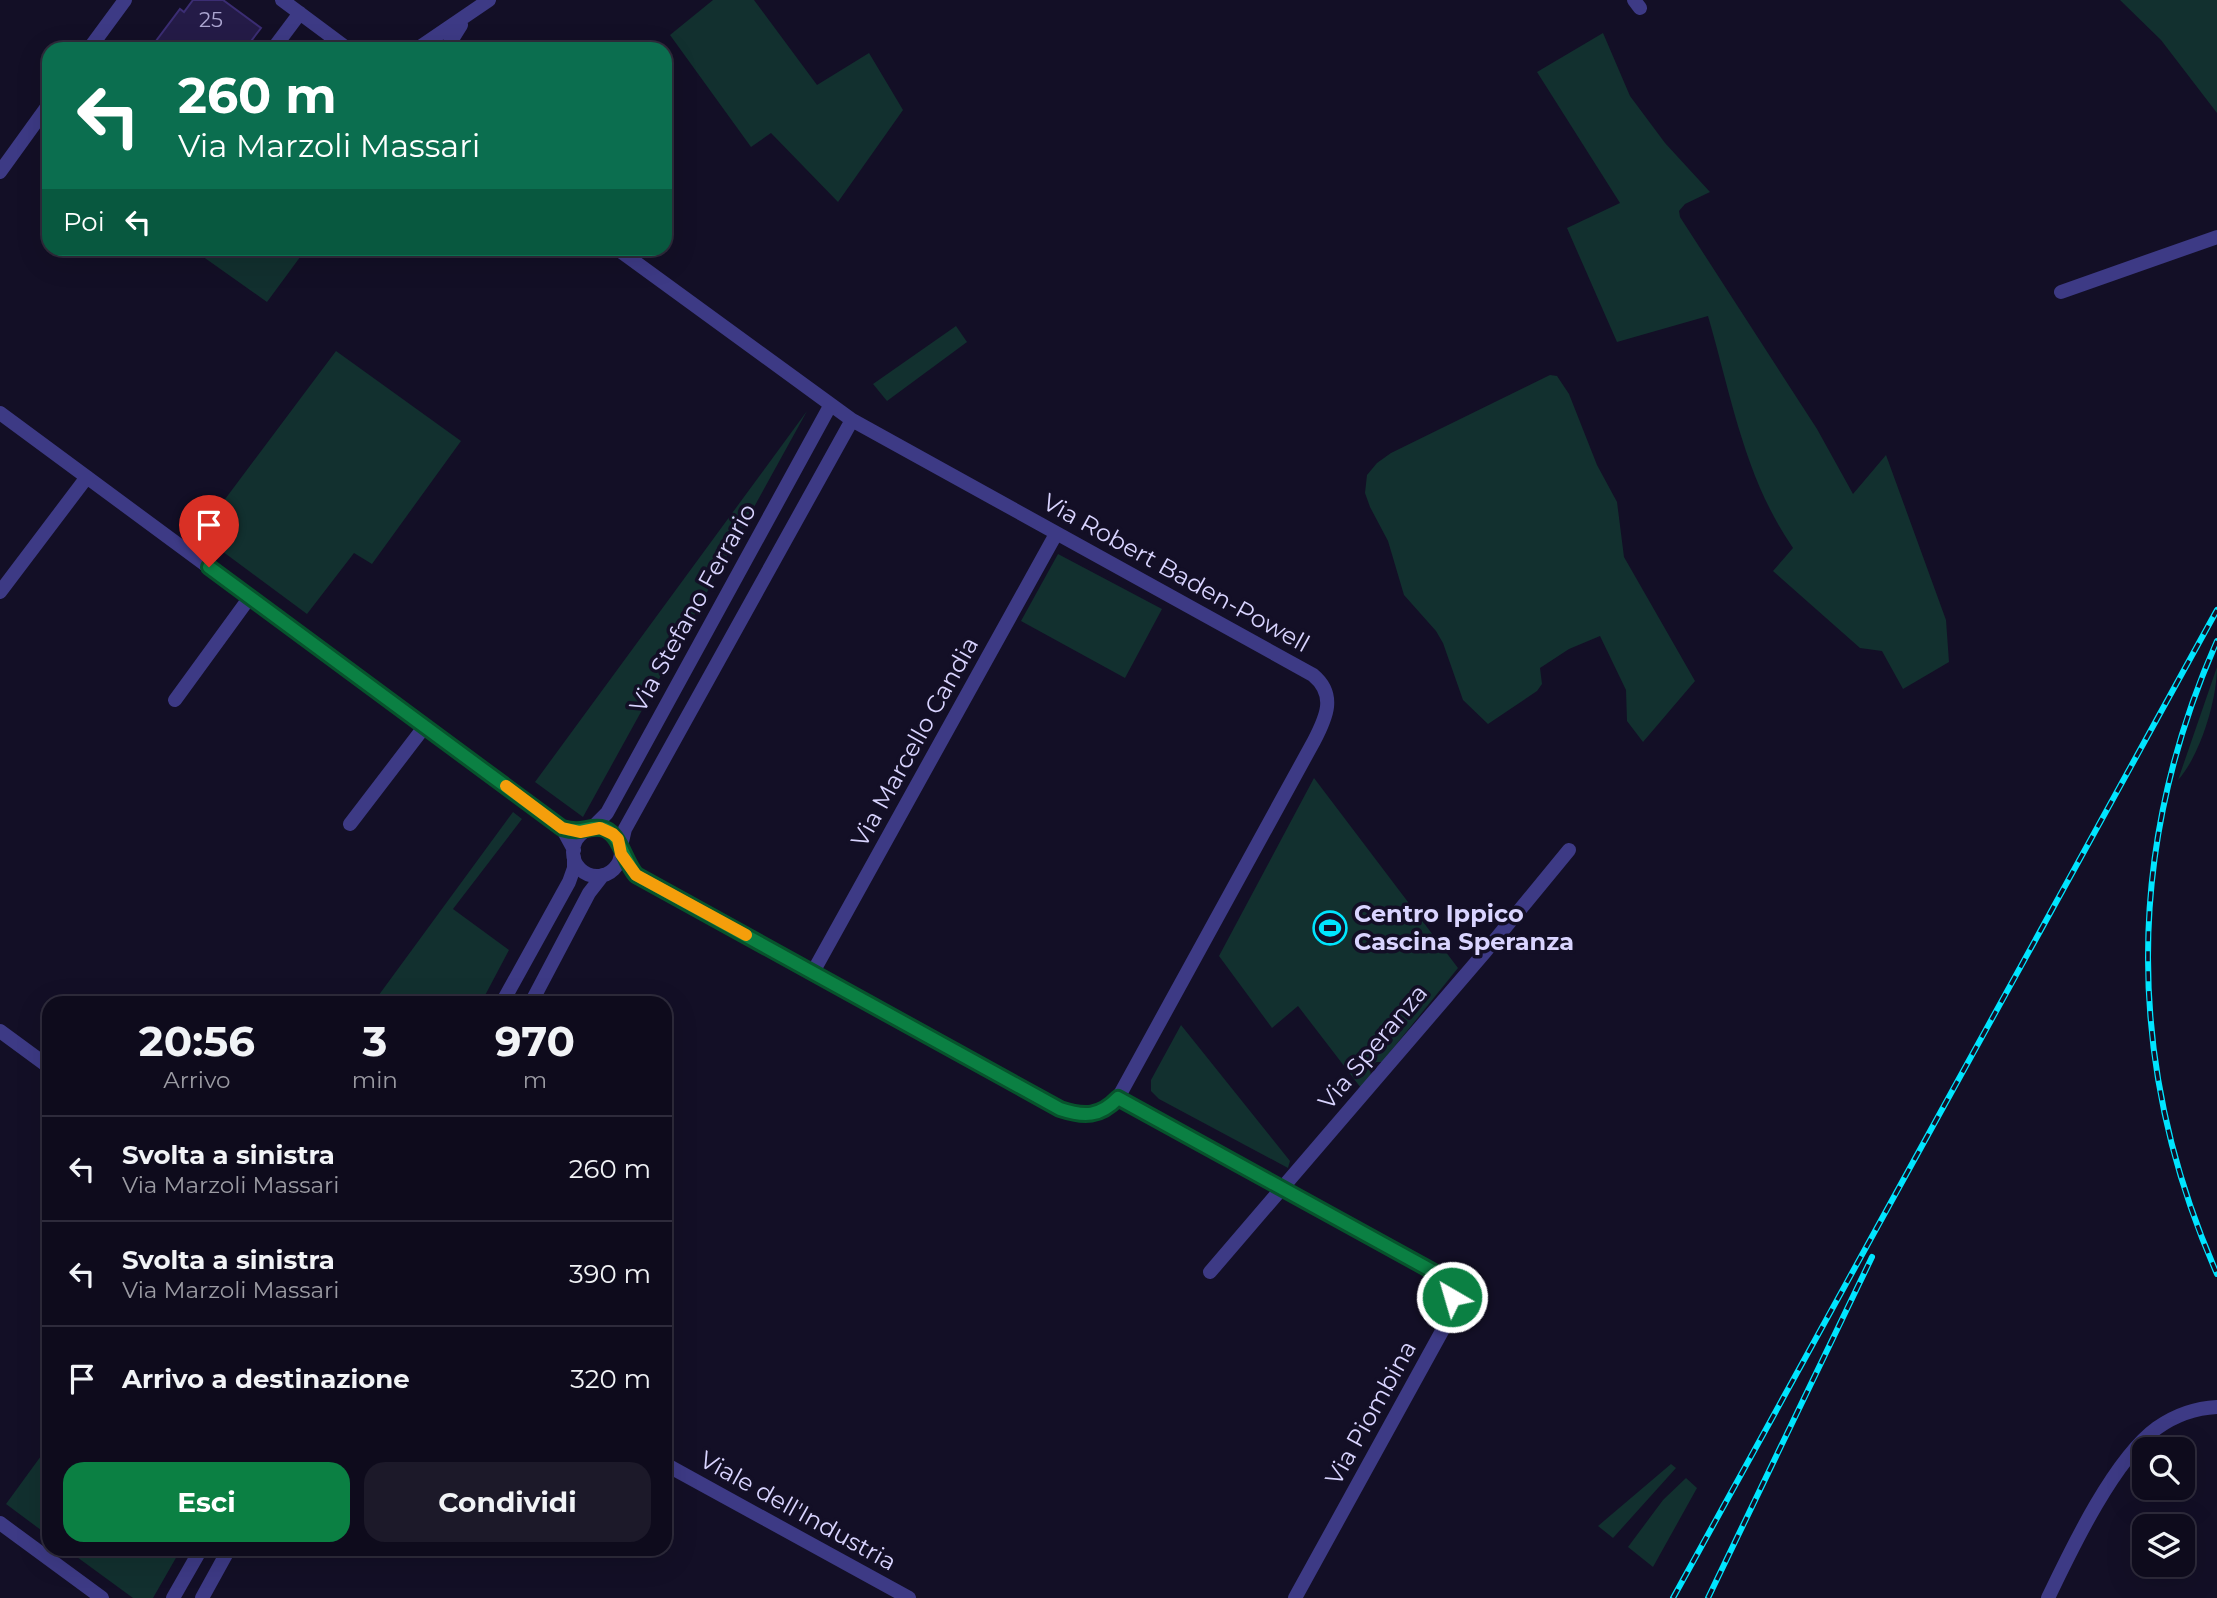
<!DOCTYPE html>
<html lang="it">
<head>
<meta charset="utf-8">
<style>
	body { margin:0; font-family:Montserrat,sans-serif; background:#1c1929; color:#f1f3f6; height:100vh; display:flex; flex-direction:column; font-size:26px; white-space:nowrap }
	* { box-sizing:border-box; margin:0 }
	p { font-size:23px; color:#9b9ba3 }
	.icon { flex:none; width:38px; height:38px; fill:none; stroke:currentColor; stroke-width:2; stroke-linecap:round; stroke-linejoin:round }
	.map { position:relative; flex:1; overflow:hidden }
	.panel { position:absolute; left:42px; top:996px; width:630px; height:560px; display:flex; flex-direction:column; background:#0e0b1c; border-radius:21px; box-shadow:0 7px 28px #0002,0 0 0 2px #2e2b3b }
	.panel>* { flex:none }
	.banner { position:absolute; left:42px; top:42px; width:630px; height:214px; border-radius:21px; box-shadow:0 7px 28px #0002,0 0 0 2px #2e2b3b; background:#0b6e4f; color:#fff; overflow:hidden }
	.fabs { position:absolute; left:2132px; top:1437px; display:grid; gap:14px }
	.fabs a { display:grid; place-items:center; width:63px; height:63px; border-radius:14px; background:#0e0b1c; box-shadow:0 7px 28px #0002,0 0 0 2px #2e2b3b; font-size:35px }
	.pin { position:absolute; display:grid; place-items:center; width:60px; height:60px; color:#fff; margin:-72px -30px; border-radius:50% 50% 50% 0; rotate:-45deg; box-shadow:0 0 7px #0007 }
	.pin .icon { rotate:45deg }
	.me { position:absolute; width:77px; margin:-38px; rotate:322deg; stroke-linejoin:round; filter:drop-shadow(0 0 5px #0008) }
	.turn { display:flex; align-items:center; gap:24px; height:147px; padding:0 21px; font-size:32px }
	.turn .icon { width:91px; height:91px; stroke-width:2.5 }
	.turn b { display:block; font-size:49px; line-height:60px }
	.then { display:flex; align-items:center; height:66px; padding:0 21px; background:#0003; gap:14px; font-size:26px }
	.eta { display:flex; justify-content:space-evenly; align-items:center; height:119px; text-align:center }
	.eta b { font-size:42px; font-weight:700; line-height:49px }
	.action { display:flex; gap:14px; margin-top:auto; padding:14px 21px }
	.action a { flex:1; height:80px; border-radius:21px; background:#0b8043; color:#fff; font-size:28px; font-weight:700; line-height:80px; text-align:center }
	.action a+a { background:#1c1929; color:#f1f3f6 }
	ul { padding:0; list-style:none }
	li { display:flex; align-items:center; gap:21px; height:105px; padding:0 21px; border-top:2px solid #2e2b3b }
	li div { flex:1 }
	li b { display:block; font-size:26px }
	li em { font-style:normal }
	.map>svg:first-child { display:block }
	.green { fill:#12302f }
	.building { fill:#241b47; stroke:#3b2d73; stroke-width:2 }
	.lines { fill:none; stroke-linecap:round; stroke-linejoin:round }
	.minor { stroke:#3d3a85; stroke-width:14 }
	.rail-casing { stroke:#00e5ff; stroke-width:6 }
	.rail { stroke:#130f26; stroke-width:3.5; stroke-dasharray:10; stroke-linecap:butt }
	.route-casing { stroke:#07532c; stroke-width:18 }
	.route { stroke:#0b8043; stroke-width:12 }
	.slow { stroke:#f59e0b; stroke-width:12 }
	.labels { text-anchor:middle; stroke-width:7; stroke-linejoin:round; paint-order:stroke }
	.number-label { font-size:21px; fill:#aca6d1 }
	.street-label { font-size:24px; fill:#d9d4ff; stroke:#130f26 }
	.poi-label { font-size:24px; font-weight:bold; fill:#d9d4ff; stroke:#130f26; text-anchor:start }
</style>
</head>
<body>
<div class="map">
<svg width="2217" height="1598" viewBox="0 0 2217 1598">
	<rect width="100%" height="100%" fill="#130f26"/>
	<path class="green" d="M713 0H754L817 85 869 53 903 110 838 202 771 133 751 147 670 35Z
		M2120 0H2217V113L2161 40Z
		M1603 33 1630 96 1665 143 1710 192 1685 204 1679 211 1680 217 1817 429 1853 494 1886 455 1946 620 1949 662 1903 689 1882 651 1860 648 1773 571 1793 548C1745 479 1731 395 1708 316L1617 342 1567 228 1620 203 1537 72Z
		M208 249V248L306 249 267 302 202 256Z
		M956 326 967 342 887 401 873 384Z
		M336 351 461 441 372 564 354 553 307 614 199 534Z
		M1550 375 1557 376 1569 394 1597 465 1617 502 1624 557 1695 681 1643 742 1627 721 1626 690 1600 636 1569 649 1540 668 1542 684 1537 691 1488 724 1463 700 1443 643 1436 631 1404 595 1388 541 1370 507 1365 493 1367 475 1377 463 1391 453Z
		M807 411 583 817 535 782Z
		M1058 554 1162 609 1125 678 1021 621Z
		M2217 667C2217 700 2200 756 2178 780Z
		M1314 778 1458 968 1382 1062H1376L1370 1069 1371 1077 1361 1088 1298 1006 1272 1028 1219 956Z
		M513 812 522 819 453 909 509 950 481 1003H373Z
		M1181 1025 1290 1161 1288 1168 1159 1099 1151 1091V1080Z
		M49 1445V1536L6 1504Z
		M1671 1464 1676 1468 1613 1538 1598 1526Z
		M1686 1478 1697 1488 1653 1567 1628 1547 1663 1500Z
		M66 1549H181L153 1598H133Z"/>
	<path class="building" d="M193 0H223L261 28 245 49H150L180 9 184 12Z"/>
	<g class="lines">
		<path class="minor" d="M282 0 348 49
			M1634 0 1640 8
			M89 49 125 0
			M273 49 300 13
			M417 49 489 0
			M446 49 461 25
			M0 172 49 104
			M616 248 852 420 1313 675C1337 695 1326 718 1314 741L1118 1098C1100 1117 1084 1117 1060 1109L636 875 621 854
			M2061 292 2217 237
			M0 413 562 828 574 850
			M0 592 87 477
			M175 700 250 597
			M350 824 425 726
			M592 828 607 813 830 406
			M573 852a24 24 0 1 1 48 0a24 24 0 1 1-48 0Z
			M621 846 625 829 852 420
			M813 972 1056 534
			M502 1003 569 882 574 868V857
			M531 1003 589 893 603 875
			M0 1031 49 1067
			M1118 1098 1434 1272C1452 1284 1456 1302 1447 1322L1295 1598
			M1210 1272 1485 952 1569 850
			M665 1464 909 1598
			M0 1523 102 1598
			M173 1598 201 1549
			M202 1598 229 1549
			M2048 1598C2071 1550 2114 1459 2157 1428 2174 1416 2196 1408 2217 1407"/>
		<defs>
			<path id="rail" d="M2217 641C2125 849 2125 1065 2217 1274
				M1673 1598 2217 610
				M1708 1598 1872 1257"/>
		</defs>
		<use href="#rail" class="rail-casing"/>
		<use href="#rail" class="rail"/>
	</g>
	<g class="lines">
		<defs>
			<path id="route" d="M209 567 562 828C583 834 586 826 601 828 620 831 623 860 636 875L1060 1109C1084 1117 1100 1117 1118 1098L1434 1272 1446 1282 1452 1297"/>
		</defs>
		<use href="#route" class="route-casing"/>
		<use href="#route" class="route"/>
		<path class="slow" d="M506 786 562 828 580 832 600 828 613 834 618 839 621 854 636 875 746 935"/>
	</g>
	<defs>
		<symbol id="stadium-ring" viewBox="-11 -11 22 22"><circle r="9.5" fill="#130f26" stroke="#00e5ff" stroke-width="1.5"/><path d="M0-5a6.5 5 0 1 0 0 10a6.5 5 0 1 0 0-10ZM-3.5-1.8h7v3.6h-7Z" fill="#00e5ff"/></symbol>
	</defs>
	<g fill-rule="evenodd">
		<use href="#stadium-ring" x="1311" y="909" width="38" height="38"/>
	</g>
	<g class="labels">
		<g class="number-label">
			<text x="211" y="27">25</text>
		</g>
		<g class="street-label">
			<text transform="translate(1176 573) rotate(29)" y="8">Via Robert Baden-Powell</text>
			<text transform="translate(693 608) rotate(-61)" y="8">Via Stefano Ferrario</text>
			<text transform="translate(915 742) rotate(-61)" y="8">Via Marcello Candia</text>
			<text transform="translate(1373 1047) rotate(-50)" y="8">Via Speranza</text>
			<text transform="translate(1371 1413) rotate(-61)" y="8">Via Piombina</text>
			<text transform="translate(798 1511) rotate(29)" y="8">Viale dell'Industria</text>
		</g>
		<g class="poi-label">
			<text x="1354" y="922">Centro Ippico<tspan x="1354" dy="28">Cascina Speranza</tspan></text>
		</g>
	</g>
</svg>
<div class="fabs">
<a><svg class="icon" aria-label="search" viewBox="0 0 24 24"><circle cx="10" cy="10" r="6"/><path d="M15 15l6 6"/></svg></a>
<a><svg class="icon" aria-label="layers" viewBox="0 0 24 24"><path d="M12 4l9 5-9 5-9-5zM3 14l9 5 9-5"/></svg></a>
</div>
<div class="pin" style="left:209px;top:567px;background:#d93025"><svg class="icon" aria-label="arrive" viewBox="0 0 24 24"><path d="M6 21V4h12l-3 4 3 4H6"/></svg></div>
<svg class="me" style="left:1452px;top:1297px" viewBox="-20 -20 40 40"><circle r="17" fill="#0b8043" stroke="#fff" stroke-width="3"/><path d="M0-11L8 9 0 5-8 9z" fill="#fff"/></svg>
<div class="banner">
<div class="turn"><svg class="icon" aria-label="left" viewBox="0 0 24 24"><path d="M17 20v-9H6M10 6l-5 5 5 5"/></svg><div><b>260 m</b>Via Marzoli Massari</div></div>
<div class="then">Poi<svg class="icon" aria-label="left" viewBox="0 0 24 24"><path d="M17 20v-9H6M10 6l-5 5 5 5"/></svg></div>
</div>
<section class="panel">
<div class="eta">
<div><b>20:56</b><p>Arrivo</p></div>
<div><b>3</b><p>min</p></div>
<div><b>970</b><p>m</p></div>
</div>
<ul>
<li><svg class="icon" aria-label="left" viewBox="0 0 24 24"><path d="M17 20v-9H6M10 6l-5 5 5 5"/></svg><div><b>Svolta a sinistra</b><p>Via Marzoli Massari</p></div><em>260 m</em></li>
<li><svg class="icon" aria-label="left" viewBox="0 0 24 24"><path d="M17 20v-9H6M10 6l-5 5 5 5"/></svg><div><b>Svolta a sinistra</b><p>Via Marzoli Massari</p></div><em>390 m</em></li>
<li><svg class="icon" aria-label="arrive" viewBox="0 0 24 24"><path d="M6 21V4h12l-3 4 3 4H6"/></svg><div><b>Arrivo a destinazione</b></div><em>320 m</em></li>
</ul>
<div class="action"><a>Esci</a><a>Condividi</a></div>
</section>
</div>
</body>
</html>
